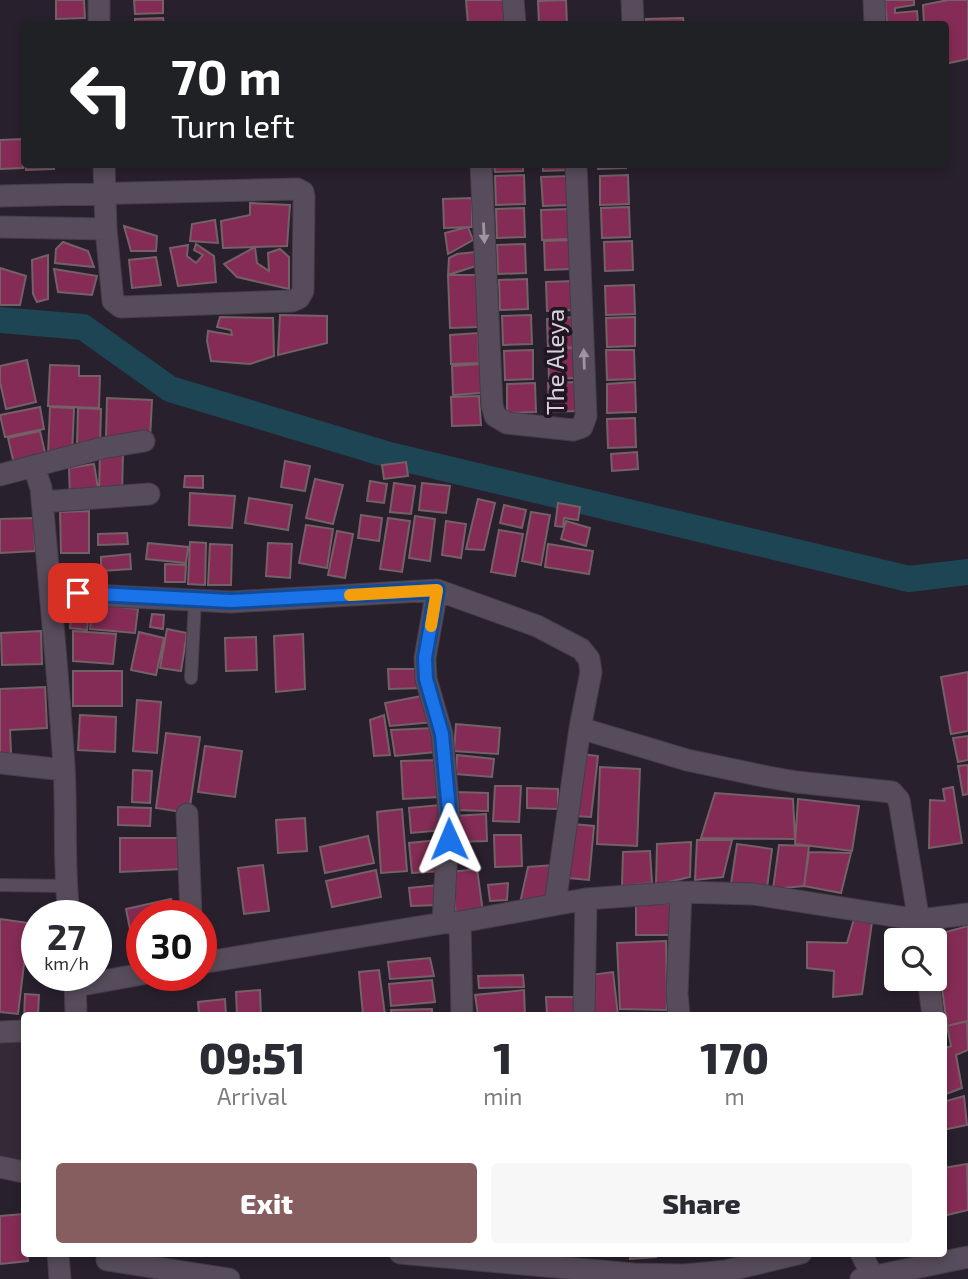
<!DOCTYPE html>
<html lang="en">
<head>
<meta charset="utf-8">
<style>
	body { margin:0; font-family:"Exo 2",sans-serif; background:#f7f7f7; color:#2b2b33; height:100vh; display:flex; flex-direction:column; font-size:26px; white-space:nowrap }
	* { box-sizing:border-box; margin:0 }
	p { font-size:23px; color:#7c7c81 }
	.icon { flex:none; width:38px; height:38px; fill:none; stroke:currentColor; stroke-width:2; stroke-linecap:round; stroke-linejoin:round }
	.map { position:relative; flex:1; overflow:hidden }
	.side { position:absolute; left:21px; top:1012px; width:926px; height:245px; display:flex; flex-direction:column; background:#fff; border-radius:7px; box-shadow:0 4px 10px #0003 }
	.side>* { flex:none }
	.guide { position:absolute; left:21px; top:21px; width:928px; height:147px; border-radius:7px; box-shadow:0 4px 10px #0003; background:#202124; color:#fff; overflow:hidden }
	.buttons { position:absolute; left:884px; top:928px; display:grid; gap:14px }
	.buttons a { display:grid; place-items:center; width:63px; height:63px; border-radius:7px; background:#fff; box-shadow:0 4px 10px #0003; font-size:35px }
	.speed { position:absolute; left:21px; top:900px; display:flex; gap:14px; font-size:35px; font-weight:700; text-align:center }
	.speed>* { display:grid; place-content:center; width:91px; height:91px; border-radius:50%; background:#fff; box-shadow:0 4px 10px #0003; line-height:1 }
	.speed small { font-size:18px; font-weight:400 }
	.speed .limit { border:10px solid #d22; background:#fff; color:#111 }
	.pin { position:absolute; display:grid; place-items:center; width:60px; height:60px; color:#fff; margin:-30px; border-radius:14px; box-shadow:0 4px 10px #0006 }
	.me { position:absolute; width:77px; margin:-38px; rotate:359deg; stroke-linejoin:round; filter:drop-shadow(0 0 5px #0008) }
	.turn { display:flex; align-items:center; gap:24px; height:147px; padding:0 35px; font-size:32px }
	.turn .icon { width:91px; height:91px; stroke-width:2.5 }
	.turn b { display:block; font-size:49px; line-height:60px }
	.eta { display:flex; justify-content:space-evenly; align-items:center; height:119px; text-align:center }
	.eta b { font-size:42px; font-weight:800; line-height:49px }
	.button { display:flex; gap:14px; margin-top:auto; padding:14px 35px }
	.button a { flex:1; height:80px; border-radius:7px; background:#865e5f; color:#fff; font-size:28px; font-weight:800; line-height:80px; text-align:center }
	.button a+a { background:#f7f7f7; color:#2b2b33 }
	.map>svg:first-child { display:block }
	.education { fill:#362937 }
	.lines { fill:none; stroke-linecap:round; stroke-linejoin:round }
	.canal { stroke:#1d4554; stroke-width:26 }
	.building { fill:#842c55; stroke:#746067; stroke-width:2 }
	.lane-casing { stroke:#453d48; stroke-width:14 }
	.street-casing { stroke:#453d48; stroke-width:23 }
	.lane { stroke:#574c5b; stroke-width:12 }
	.street { stroke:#574c5b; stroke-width:21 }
	.oneway { fill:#9d95a1 }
	.route-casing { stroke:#114b97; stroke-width:18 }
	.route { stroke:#1a73e8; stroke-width:12 }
	.slow { stroke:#f59e0b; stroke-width:12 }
	.labels { text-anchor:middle; stroke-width:7; stroke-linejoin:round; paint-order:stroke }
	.street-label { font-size:24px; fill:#d7d1da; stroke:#201723 }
</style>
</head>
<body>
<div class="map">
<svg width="968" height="1279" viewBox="0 0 968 1279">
	<rect width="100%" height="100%" fill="#29202d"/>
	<path class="education" d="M24 1037V1164L0 1160V1038Z"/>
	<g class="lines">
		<path class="canal" d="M0 320 83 327 170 389 389 455 909 579 968 572"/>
	</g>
	<path class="building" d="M56 0H84L85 18 56 19Z
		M134 0H163V13L135 14Z
		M466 0H505L507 23 468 24Z
		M566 0 567 24H539L538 1Z
		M885 0H914V5L895 8V13L917 11 918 24H887Z
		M948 0H968V59L945 64V24H924L923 5Z
		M163 18 164 24H135V19Z
		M683 18 684 24H646V19Z
		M22 139 23 168 0 169V140Z
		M25 164H54V169L26 170Z
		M494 164H523V171L495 172Z
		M543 164H571V170L543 171Z
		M597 164H626V168L598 169Z
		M524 175 525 204 496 205 495 176Z
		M628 175 629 204 600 205V176Z
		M570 176 571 205 543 206 541 177Z
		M472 198V227L444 228 443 199Z
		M250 203 290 205 287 246 223 248 221 221 250 215Z
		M629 207 630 237 602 238 601 208Z
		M524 208 525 237 497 238 496 209Z
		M569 209 570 239 542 240 541 210Z
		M215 220 218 243 190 241 192 224Z
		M124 226 157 236 156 251H131Z
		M468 227 473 240 448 254 445 233Z
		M572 240 573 269 545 270 544 241Z
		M632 241 633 270 605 271 604 242Z
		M63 242 88 251 94 267 55 263 56 249Z
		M196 244 214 256 216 282 178 286 170 248 188 245 187 256 196 263 203 255 194 250Z
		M525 244 526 273 498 274 497 245Z
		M255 247 257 263 269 271 268 253 280 249 289 257V289L237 277 224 264Z
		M475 252 476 266 448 275 449 258 457 254Z
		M48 255V299L37 302 33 294 32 260Z
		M156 257 161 285 132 288 129 260Z
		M0 268 26 276 20 305H0Z
		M54 269 97 276 92 295 58 292Z
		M448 275H477L479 327 450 328Z
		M527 279 528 309 500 310 499 280Z
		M574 281 575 310 547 311 546 282Z
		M634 285 635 314 606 315 605 286Z
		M280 315 327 316V343L278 355Z
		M531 315 532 344 503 345 502 316Z
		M220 317 273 318 274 356 250 364 211 361 207 341 208 331 232 335 231 330 217 327Z
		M575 317 576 347 548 348 547 319Z
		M635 317V346L607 347 606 318Z
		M478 333 479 363 451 364 450 335Z
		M576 348 577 378 549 379 548 349Z
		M533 350V379L505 380 504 351Z
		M606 350H634L635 379 607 380Z
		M27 360 36 402 6 409 0 382V366Z
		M481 364V393L453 395 452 366Z
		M50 365 79 366V376H100L99 408 48 406Z
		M577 382V411L549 412 548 383Z
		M635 382 636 412 607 413V384Z
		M535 383 536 412 507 413V384Z
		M479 396 481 425 452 426 451 397Z
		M107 398 152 400 150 439 106 438Z
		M40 407 44 429 5 437 0 415Z
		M50 407 74 408 72 455H48Z
		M78 408 101 409 100 446 77 445Z
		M635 418 636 447 608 448 607 419Z
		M40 431 46 457 14 464 8 438Z
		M100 451H123L122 495 99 494Z
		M637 452 638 469 612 471 611 454Z
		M285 461 310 466 305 491 281 487Z
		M406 462 408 476 384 479 382 465Z
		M94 464 99 494 70 497 69 468Z
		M185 476H203V488L184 487Z
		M315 479 343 485 333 524 306 518Z
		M370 481 387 484 384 503 367 501Z
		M394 483 415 486 411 514 390 512Z
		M422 483 450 486 446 513 419 510Z
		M190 493 235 496 232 528 189 525Z
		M249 498 292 505 288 530 245 523Z
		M478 499 495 503 484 550 466 549Z
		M558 503 580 507 578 520 564 518 563 527 555 526Z
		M504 505 526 510 522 528 500 523Z
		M89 511V553H61L60 512Z
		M531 512 550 515 541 565 522 561Z
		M361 515 382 518 379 541 358 538Z
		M415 516 435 519 430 561 409 558Z
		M34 518 35 551 0 553V519Z
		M388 518 410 521 402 572 380 569Z
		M446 521 466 524 461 558 442 555Z
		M566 521 590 528 586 546 561 539Z
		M306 525 333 529 327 568 299 563Z
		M499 530 523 534 515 576 491 572Z
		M337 531 353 534 345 578 328 575Z
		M127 533 128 544 98 545V534Z
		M190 542 206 543 205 585 188 584Z
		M148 543 188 547 186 563 146 559Z
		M268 543 292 544 290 578 266 576Z
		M210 544 232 545 231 585H208Z
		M548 544 593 551 589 574 545 567Z
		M130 554 131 569 101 571V557Z
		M165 564 186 565 185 582H165Z
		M72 604H90L87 630 70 628Z
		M93 604 138 609 135 633 90 629Z
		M152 614 164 615 163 629 150 627Z
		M167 629 187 633 181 671 160 668Z
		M41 631 42 664 2 665 1 633Z
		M73 631 116 634 113 664 73 661Z
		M139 632 164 638 156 675 131 670Z
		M303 634 305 689 276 692 274 636Z
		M256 637 257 670 226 671 225 638Z
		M388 669H424V688L389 689Z
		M73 671H122V706H73Z
		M968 672V731L951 734 941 677Z
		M45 687 47 728 10 730 11 753 0 754V689Z
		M427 695 434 722 390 726 385 703Z
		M137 700 161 702 157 753 133 751Z
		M80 715 116 717 115 752 78 750Z
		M384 715 390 755 374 756 370 720Z
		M456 724 500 728 498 754 454 751Z
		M434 728 436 752 395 756 391 730Z
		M166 733 200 737 189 813 156 808Z
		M968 736V760L958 762 953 738Z
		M205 746 242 751 235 797 198 792Z
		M582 754 598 756 591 817 575 816Z
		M457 755 494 759 492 777 456 774Z
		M438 760 439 797 403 799 401 761Z
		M968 765V794L963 795 958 766Z
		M600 767 640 769 637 846 597 844Z
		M133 770 152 771 150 803 132 802Z
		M495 786H521L519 822 493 821Z
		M953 787 962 843 929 848 930 800 945 801 943 789Z
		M527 788 558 789V809L527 808Z
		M455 792 488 793V811L454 810Z
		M715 793 793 799 795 839 701 838Z
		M798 799 859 806 852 851 795 844Z
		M440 805 443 830 411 833 409 808Z
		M118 807 151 808 150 826 118 825Z
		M402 809 407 871 381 873 377 812Z
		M486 814 487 841 455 842 454 816Z
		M305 818 307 851 278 853 276 820Z
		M573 824 594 826 589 880 568 878Z
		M494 835H521L522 866 495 867Z
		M368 836 374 863 325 873 320 847Z
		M120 838H183V869L120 872Z
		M438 840 441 871 412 873 409 843Z
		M697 840H732L723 877 695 880Z
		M691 842 690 877 656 885 657 844Z
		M737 844 772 849 767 888 730 890Z
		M779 845 809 846 804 886 773 889Z
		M650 851 652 883 622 886 623 852Z
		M809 852 851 853 841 893 804 886Z
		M263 865 269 911 244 914 238 868Z
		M553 865 549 898 520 903 528 867Z
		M477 869 483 912 456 915 451 872Z
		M376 870 381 897 332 907 326 881Z
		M508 883 507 900 490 901 488 885Z
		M438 885V905L411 906 409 888Z
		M171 899 175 915H142V942L133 944 126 909Z
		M636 904H672V935H636Z
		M0 919 29 923 18 1014 0 1012Z
		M854 919 872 922 862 994 833 997 834 971 807 968V942L847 943Z
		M968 926V1021L947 1026 935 935Z
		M666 941 667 1010 620 1009 617 943Z
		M430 958 434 976 390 979 388 962Z
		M379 970 385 1015H363L359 972Z
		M613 972 618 1015H594L590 975Z
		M523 975 524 987 479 988 478 976Z
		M432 980 435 1002 391 1006 389 984Z
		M260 990 261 1015H237L236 992Z
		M524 990 525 1015H478L475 995Z
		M25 994 39 995 38 1015H24V1018Z
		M546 997H577L576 1014 547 1015Z
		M225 999 226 1015H199L198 1002Z
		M432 1009V1015H392L391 1010Z
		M967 1021 968 1050 956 1055 962 1088 943 1095V1049L951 1046 947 1026Z
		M964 1096 967 1125 943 1130V1102Z
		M967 1164 968 1210 943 1216V1168Z
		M23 1214 24 1253H27L28 1261 0 1264V1216Z
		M630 1253H656V1257L630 1259Z"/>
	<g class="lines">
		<defs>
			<path id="lane" d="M191 678 195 600
				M0 885 65 886"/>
			<path id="street" d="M99 0V24
				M513 0 515 24
				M632 0 633 24
				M874 0 875 24
				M481 164 492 405 495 416 507 423 573 430 582 427 586 416 576 164
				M0 196 297 189 303 192 304 197 303 291 299 298 292 301 121 307 113 301 106 229 104 164
				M0 227 106 229
				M34 467 41 488C49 581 58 673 64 766 67 815 63 865 69 915
				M0 475 102 448 144 441
				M42 502 149 494
				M437 590 425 658 426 679 442 734 449 811 443 923
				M51 593 231 602 437 590 537 626 581 649 589 659 591 672 580 728 687 760 768 777 796 782 892 792 899 800 922 940
				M0 763 64 770
				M187 814 191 915
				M555 904 580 728
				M460 922 462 1015
				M201 963 443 923 460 922 586 899 681 892 753 894 920 920 968 914
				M75 975 76 1015
				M928 978 933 1015
				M76 986 142 974
				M584 1015 586 899
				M679 1015 677 994 681 892
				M0 1032 24 1031
				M0 1167 24 1172
				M58 1253 60 1279
				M400 1253 634 1274 684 1275 726 1271 801 1253
				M861 1253 873 1277
				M107 1260 229 1279
				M861 1279 968 1257"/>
		</defs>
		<use href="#lane" class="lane-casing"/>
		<use href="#street" class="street-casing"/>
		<use href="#lane" class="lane"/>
		<use href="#street" class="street"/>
	</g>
	<defs><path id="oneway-solid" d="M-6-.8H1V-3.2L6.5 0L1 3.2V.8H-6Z" transform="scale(1.75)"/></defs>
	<g class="oneway">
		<use href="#oneway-solid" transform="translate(484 233) rotate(87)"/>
		<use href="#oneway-solid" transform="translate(584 359) rotate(-92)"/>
	</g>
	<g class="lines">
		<defs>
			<path id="route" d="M78 593 231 601 437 590 425 658 426 679 442 734 449 811V839"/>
		</defs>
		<use href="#route" class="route-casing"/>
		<use href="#route" class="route"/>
		<path class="slow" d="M350 595 437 590 431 626"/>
	</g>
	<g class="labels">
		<g class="street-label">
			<text transform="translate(556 362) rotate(-90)" y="8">The Aleya</text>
		</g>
	</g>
</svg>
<div class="buttons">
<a><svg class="icon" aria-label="search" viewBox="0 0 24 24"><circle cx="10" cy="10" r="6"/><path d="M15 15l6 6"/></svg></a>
</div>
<div class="speed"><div>27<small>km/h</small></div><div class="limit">30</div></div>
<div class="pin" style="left:78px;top:593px;background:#d93025"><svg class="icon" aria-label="arrive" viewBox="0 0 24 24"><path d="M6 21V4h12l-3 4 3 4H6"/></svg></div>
<svg class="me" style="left:449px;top:839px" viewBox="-20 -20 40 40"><path d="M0-17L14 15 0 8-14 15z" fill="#1a73e8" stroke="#fff" stroke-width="4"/></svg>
<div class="guide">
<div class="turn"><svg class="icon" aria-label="left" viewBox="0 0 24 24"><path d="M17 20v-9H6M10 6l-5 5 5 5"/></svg><div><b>70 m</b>Turn left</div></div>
</div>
<section class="side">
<div class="eta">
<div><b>09:51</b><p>Arrival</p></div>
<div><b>1</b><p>min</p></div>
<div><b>170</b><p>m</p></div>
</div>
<div class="button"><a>Exit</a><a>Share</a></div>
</section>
</div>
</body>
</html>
